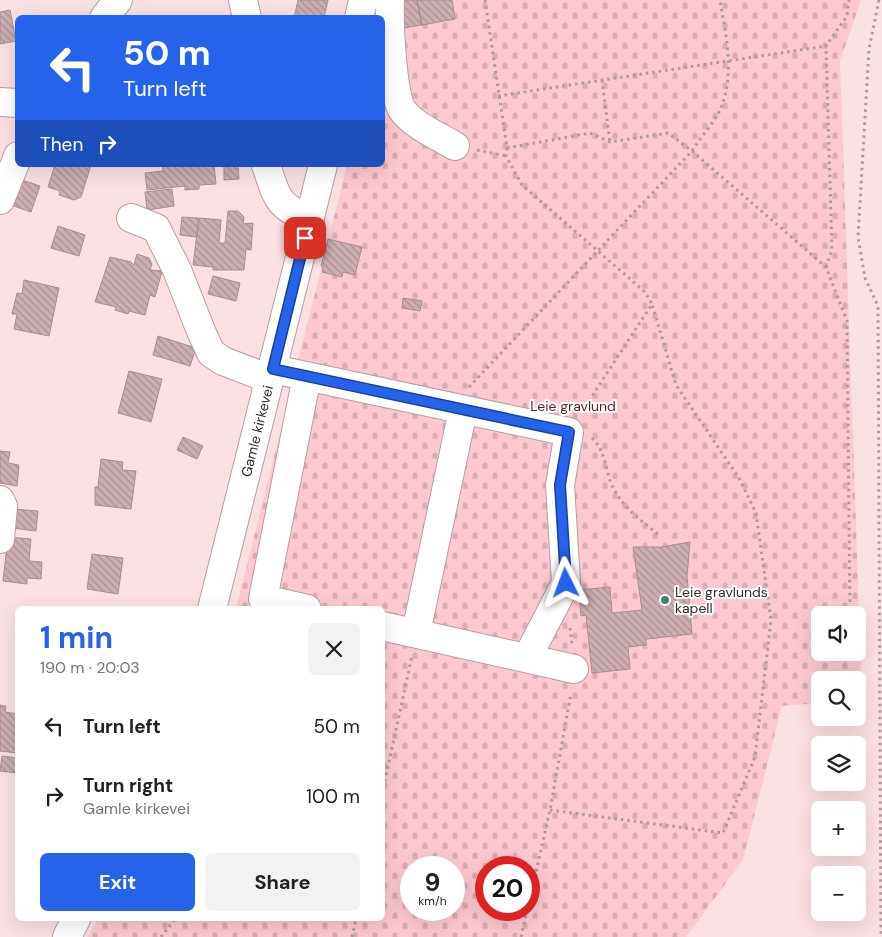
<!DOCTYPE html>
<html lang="en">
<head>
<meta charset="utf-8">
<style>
	body { margin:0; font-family:"DM Sans",sans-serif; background:#f2f2f2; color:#202124; height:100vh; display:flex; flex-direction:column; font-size:19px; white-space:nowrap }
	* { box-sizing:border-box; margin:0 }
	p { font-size:16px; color:#757577 }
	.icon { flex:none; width:28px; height:28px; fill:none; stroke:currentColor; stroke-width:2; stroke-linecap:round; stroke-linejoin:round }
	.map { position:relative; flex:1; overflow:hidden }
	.sheet { position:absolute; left:15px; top:606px; width:370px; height:315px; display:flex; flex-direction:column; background:#fff; border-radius:8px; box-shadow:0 5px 20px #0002 }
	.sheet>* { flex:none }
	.banner { position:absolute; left:15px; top:15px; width:370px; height:152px; border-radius:8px; box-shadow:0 5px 20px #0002; background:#2563eb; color:#fff; overflow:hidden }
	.fabs { position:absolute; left:811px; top:606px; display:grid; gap:10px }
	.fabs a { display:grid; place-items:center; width:55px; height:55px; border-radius:8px; background:#fff; box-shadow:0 5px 20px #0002; font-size:25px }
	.speed { position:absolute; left:400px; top:856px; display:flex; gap:10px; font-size:25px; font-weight:700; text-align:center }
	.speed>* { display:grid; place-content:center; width:65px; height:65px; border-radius:50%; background:#fff; box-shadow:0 5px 20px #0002; line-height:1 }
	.speed small { font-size:12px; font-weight:400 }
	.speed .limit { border:8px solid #d22; background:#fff; color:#111 }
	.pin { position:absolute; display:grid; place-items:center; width:42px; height:42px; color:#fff; margin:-21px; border-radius:10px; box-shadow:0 2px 8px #0006 }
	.me { position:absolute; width:55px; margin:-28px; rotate:357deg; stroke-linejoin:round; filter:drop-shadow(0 0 4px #0008) }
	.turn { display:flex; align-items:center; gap:18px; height:105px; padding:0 25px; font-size:22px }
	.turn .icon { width:65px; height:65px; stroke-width:2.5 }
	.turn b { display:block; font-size:35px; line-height:42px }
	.then { display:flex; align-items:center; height:48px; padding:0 25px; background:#0003; gap:10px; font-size:19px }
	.round { display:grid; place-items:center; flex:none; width:52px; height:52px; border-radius:8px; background:#f2f2f2 }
	.headline { display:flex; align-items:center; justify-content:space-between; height:85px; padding:0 25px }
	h1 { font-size:30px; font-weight:700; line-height:38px; color:#2563eb }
	.action { display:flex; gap:10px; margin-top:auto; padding:10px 25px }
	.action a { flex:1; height:58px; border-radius:8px; background:#2563eb; color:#fff; font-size:20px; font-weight:700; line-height:58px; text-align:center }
	.action a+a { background:#f2f2f2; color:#202124 }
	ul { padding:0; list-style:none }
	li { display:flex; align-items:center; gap:15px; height:70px; padding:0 25px }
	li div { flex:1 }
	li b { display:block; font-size:19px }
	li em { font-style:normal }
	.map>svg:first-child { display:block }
	.cemetery { fill:url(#cemetery-stones); fill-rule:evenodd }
	.building { fill:url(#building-back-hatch); stroke:#aa8b90 }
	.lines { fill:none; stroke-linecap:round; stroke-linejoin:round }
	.minor-casing { stroke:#bb9ca0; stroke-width:30 }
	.path { stroke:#af999c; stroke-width:3; stroke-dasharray:2.5 4; stroke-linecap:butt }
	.minor { stroke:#fff; stroke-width:28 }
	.route-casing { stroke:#184099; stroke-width:12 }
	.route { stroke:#2563eb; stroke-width:9 }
	.poi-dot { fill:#418273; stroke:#fff; stroke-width:2 }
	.labels { text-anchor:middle; stroke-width:4; stroke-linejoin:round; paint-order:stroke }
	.park-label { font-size:14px; fill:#5e1c2d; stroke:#fff }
	.street-label { font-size:14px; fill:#35292b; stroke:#fff }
	.poi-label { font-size:14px; fill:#35292b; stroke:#fff; text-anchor:start }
</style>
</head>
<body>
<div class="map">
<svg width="882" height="937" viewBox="0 0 882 937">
	<defs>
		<pattern id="cemetery-stones" width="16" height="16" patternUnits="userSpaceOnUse" patternTransform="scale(1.25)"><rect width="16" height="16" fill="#fec8d0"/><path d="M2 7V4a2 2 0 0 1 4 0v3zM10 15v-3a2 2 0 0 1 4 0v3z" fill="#daacb3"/></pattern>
		<pattern id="building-back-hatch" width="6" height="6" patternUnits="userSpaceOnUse" patternTransform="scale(1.25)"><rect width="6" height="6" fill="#ceaeb2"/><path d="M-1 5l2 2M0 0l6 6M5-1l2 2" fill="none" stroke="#a88e91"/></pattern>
	</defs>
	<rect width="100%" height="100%" fill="#fbe0e3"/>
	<path class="cemetery" d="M389 0H861L840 61 862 699H858V680H820V703L782 706 743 860 686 937H87L98 919H382V609H236L347 165H382V25ZM820 615H858V652H820ZM411 868H454V910H411ZM486 868H529V910H486Z"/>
	<path class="building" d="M298 0H328L324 18H294Z
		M398 0H417L422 25 403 28Z
		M417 0H452L455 19 422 25Z
		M10 10 16 41 0 44V12Z
		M55 165H91L81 197 74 200 59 195 60 191 48 187Z
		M162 165H214L216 184 199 185V189L185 190V186L147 190 145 173 163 171Z
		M224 165H238L239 179 224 180Z
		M19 179 40 186 31 212 11 205Z
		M172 189 174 206 147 210 145 192Z
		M228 211H238L244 217 243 224 253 223 251 250 246 249 244 270H213V267L193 265 199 218 221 220 219 243H225Z
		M182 217 199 218 197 237 180 235Z
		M58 226 85 235 79 256 51 248Z
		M328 239 362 247 355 275 343 272 342 277 322 272 323 267 321 266Z
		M137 254 149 258 152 264 150 270 162 271 155 297 150 295 145 315 129 311 128 314 115 310 116 307 95 302 110 257 131 262 134 265Z
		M213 276 240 283 236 301 208 294Z
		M24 280 59 288 49 336 14 329 17 314H12L17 293 22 294Z
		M403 298 422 301 420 311 402 308Z
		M158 336 196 348 190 366 153 355Z
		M129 371 162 379 151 422 118 413Z
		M183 437 203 446 197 459 177 450Z
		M0 451 10 452 8 463 19 465 17 486 0 483Z
		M101 459 123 462 122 470 136 471 131 509 95 505V487H98Z
		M13 509 38 511 36 531 12 528Z
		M8 537 31 539 29 561 42 562 41 579 27 578V584L3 581Z
		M690 542 687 576 692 634 646 639V645L628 647 630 669 592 673 586 615 581 616 579 590 610 587 612 613 642 610 633 547H661Z
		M92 554 123 558 118 594 87 589Z
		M0 705 6 706 5 712 18 714V753L0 751Z
		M2 756 18 758V773L0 771Z"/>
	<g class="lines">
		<defs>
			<path id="minor" d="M243 0 247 18
				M390 0C389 20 392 98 403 111 416 127 438 136 455 146
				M104 18 118 0
				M359 18 363 0
				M0 102 18 103
				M266 165C277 197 276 206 310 219
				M0 200 18 156
				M131 218 156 228 177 270 201 331 211 353 223 361 270 379
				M273 369 569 432 560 485 566 583 527 658
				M307 376 263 599 307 609
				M0 500 3 506 0 539
				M212 609 323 165
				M382 626 574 669
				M416 633 463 410
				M67 937 76 919"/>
		</defs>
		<use href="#minor" class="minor-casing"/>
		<path class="path" d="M485 0 507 148 506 156 522 185 645 292 652 304 581 413
			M879 0 869 49 858 237 865 278 878 306 881 937
			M602 80 610 142
			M498 96 826 46
			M507 148 590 133 610 142 668 133 692 151 826 267 847 321 850 615
			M477 150 506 156
			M826 267 832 250 826 46 847 16 849 0
			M469 387 692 151C700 138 712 125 719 112 736 76 726 37 720 0
			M592 438C605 450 605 467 611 483 620 505 640 520 658 534
			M570 628 572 644
			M851 652V663
			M382 794 412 656
			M550 810 723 833 755 757 771 620 756 513 739 478 676 385 652 304
			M529 903 550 810 571 693
			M161 937 175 919
			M352 937 356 919
			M521 937 527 910"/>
		<use href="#minor" class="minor"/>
	</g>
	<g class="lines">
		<defs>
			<path id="route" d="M305 238 273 369 569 432 560 485 566 583"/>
		</defs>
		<use href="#route" class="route-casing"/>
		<use href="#route" class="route"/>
	</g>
	<circle class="poi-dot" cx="665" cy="600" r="5"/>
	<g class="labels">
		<g class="park-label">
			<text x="573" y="411">Leie gravlund</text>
		</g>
		<g class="street-label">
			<text transform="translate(257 431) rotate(-76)" y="5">Gamle kirkevei</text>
		</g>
		<g class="poi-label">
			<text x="675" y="597">Leie gravlunds<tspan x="675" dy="16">kapell</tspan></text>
		</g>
	</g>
</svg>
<div class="fabs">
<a><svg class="icon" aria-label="sound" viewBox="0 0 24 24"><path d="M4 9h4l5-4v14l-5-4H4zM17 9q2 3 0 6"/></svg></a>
<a><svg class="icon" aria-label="search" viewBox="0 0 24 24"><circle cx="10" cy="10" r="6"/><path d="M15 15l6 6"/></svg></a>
<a><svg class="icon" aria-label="layers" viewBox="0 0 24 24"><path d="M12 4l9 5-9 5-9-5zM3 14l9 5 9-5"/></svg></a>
<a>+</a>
<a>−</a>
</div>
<div class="speed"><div>9<small>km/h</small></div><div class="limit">20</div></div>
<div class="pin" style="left:305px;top:238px;background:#d93025"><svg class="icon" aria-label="arrive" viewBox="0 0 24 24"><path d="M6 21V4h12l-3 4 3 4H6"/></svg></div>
<svg class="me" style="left:566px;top:583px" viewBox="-20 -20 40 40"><path d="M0-17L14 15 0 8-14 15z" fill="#2563eb" stroke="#fff" stroke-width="4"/></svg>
<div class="banner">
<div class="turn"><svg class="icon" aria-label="left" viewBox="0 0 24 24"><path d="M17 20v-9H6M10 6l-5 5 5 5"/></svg><div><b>50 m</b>Turn left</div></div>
<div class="then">Then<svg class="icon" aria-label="right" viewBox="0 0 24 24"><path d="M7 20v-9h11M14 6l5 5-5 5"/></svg></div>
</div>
<section class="sheet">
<div class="headline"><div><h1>1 min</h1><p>190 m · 20:03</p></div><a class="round"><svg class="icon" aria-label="close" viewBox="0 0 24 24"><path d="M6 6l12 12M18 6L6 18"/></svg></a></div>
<ul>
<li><svg class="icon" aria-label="left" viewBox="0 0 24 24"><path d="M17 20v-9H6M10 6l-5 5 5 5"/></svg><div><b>Turn left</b></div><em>50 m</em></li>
<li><svg class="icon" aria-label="right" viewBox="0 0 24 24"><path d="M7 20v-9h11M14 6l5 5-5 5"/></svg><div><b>Turn right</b><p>Gamle kirkevei</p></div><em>100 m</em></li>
</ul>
<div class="action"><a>Exit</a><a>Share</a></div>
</section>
</div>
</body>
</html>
